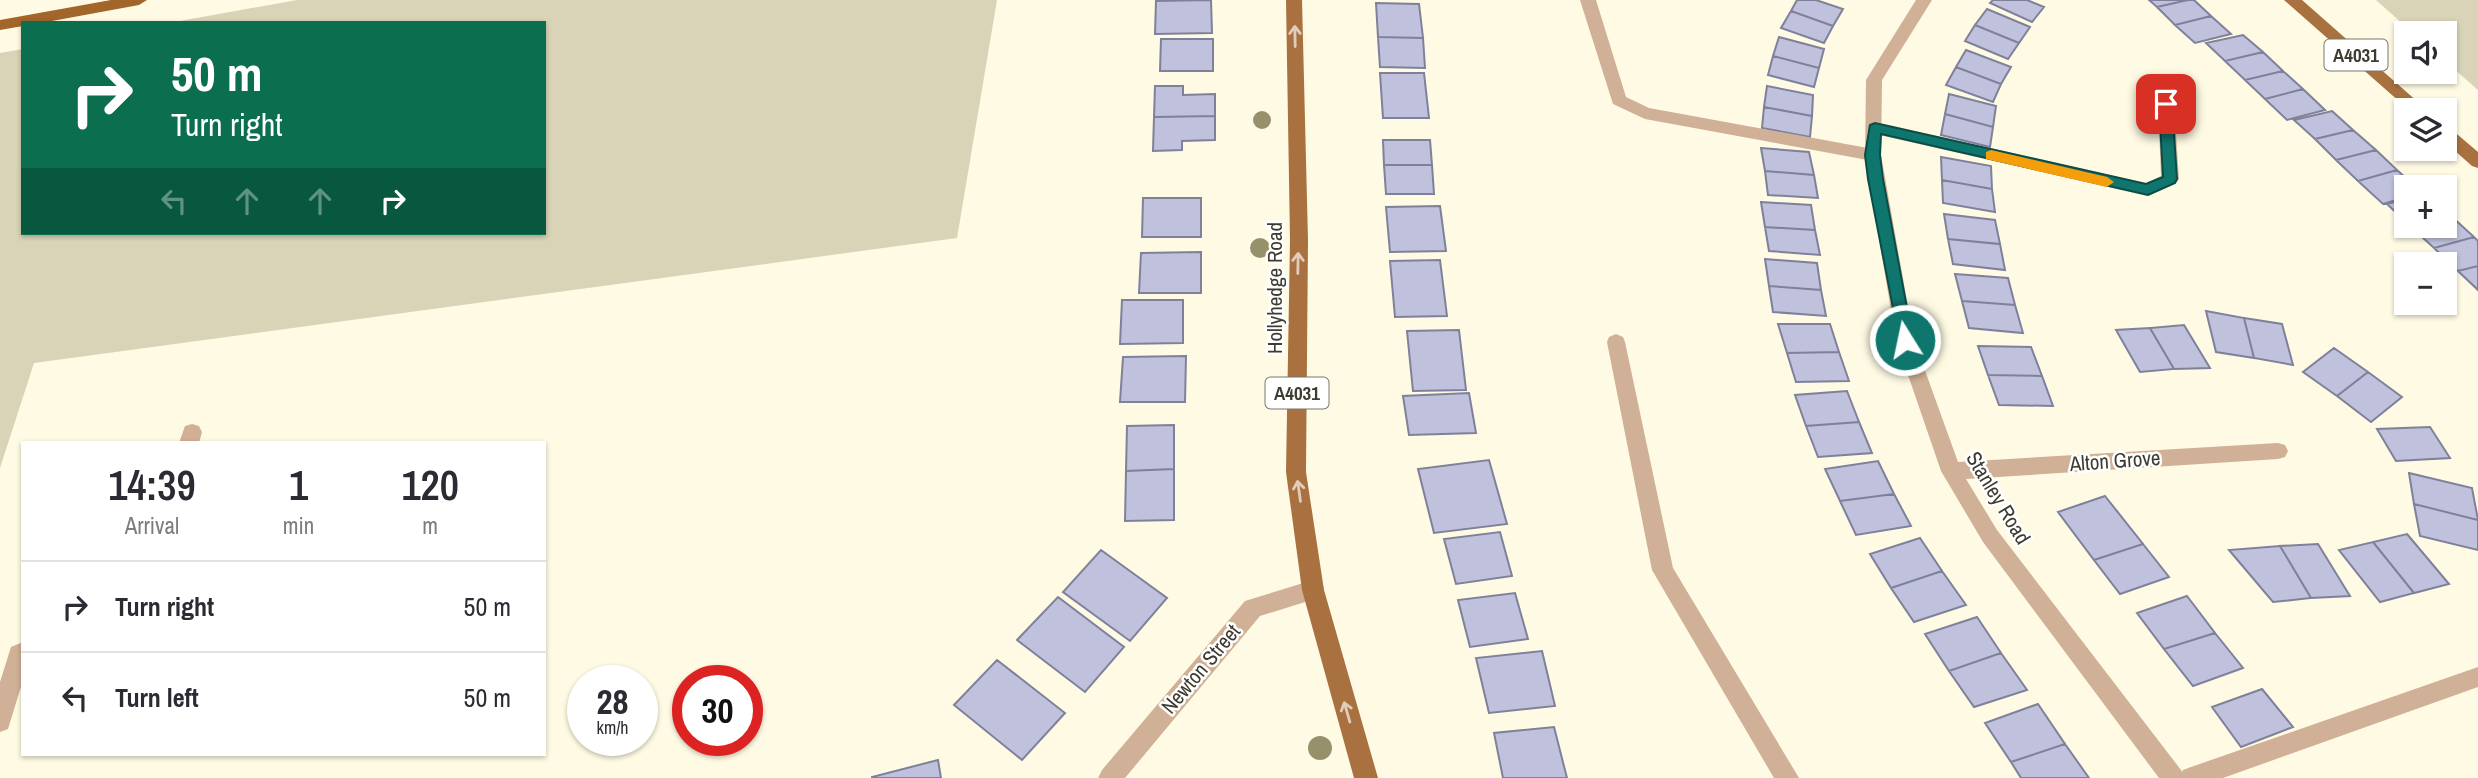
<!DOCTYPE html>
<html lang="en">
<head>
<meta charset="utf-8">
<style>
	body { margin:0; font-family:"Archivo Narrow",sans-serif; background:#f7f7f7; color:#2b2b33; height:100vh; display:flex; flex-direction:column; font-size:26px; white-space:nowrap }
	* { box-sizing:border-box; margin:0 }
	p { font-size:23px; color:#7c7c81 }
	.icon { flex:none; width:38px; height:38px; fill:none; stroke:currentColor; stroke-width:2; stroke-linecap:round; stroke-linejoin:round }
	.map { position:relative; flex:1; overflow:hidden }
	.details { position:absolute; left:21px; top:441px; width:525px; height:315px; display:flex; flex-direction:column; background:#fff; border-radius:0px; box-shadow:0 2px 5px #0004 }
	.details>* { flex:none }
	.hud { position:absolute; left:21px; top:21px; width:525px; height:214px; border-radius:0px; box-shadow:0 2px 5px #0004; background:#0b6e4f; color:#fff; overflow:hidden }
	.buttons { position:absolute; left:2394px; top:21px; display:grid; gap:14px }
	.buttons a { display:grid; place-items:center; width:63px; height:63px; border-radius:0px; background:#fff; box-shadow:0 2px 5px #0004; font-size:35px }
	.speed { position:absolute; left:567px; top:665px; display:flex; gap:14px; font-size:35px; font-weight:700; text-align:center }
	.speed>* { display:grid; place-content:center; width:91px; height:91px; border-radius:50%; background:#fff; box-shadow:0 2px 5px #0004; line-height:1 }
	.speed small { font-size:18px; font-weight:400 }
	.speed .limit { border:10px solid #d22; background:#fff; color:#111 }
	.pin { position:absolute; display:grid; place-items:center; width:60px; height:60px; color:#fff; margin:-30px; border-radius:14px; box-shadow:0 4px 10px #0006 }
	.me { position:absolute; width:77px; margin:-38px; rotate:350deg; stroke-linejoin:round; filter:drop-shadow(0 0 5px #0008) }
	.turn { display:flex; align-items:center; gap:24px; height:147px; padding:0 35px; font-size:32px }
	.turn .icon { width:91px; height:91px; stroke-width:2.5 }
	.turn b { display:block; font-size:49px; line-height:60px }
	.lanes { display:flex; align-items:center; height:66px; padding:0 35px; background:#0003; justify-content:center; gap:35px; direction:ltr }
	.lanes .off { opacity:.35 }
	.eta { display:flex; justify-content:space-evenly; align-items:center; height:119px; text-align:center }
	.eta b { font-size:42px; font-weight:600; line-height:49px }
	ul { padding:0; list-style:none }
	li { display:flex; align-items:center; gap:21px; height:91px; padding:0 35px; border-top:2px solid #e1e1e2 }
	li div { flex:1 }
	li b { display:block; font-size:26px }
	li em { font-style:normal }
	.map>svg:first-child { display:block }
	.green { fill:#d9d4b7 }
	.building { fill:#c0c2dd; stroke:#7f819a; stroke-width:2 }
	.lines { fill:none; stroke-linecap:round; stroke-linejoin:round }
	.service { fill:#d0b096; fill-rule:evenodd }
	.minor { fill:#d0b096; fill-rule:evenodd }
	.primary { fill:#a9713f; fill-rule:evenodd }
	.trunk { fill:#a2652a; fill-rule:evenodd }
	.tree { fill:#97916b }
	.oneway { stroke:#e1cdbc }
	.route { fill:#0f766e; stroke:#0a4d48; stroke-width:2 }
	.slow { fill:#f59e0b }
	.labels { text-anchor:middle; stroke-width:5; stroke-linejoin:round; paint-order:stroke }
	.shield { fill:#fff; stroke:#78766f; stroke-width:2 }
	.shield-label { font-size:19px; font-weight:bold; fill:#3e3c31 }
	.street-label { font-size:21px; fill:#3e3c31; stroke:#fff }
</style>
</head>
<body>
<div class="map">
<svg width="2478" height="778" viewBox="0 0 2478 778">
	<rect width="100%" height="100%" fill="#fefae3"/>
	<path class="green" d="M297 0H997L957 238 34 363 0 468V53L23 49V233H544V23H169Z
		M2376 0H2478V90L2445 61V33H2413Z"/>
	<path class="building" d="M1211 0 1212 33 1155 34 1156 1Z
		M1797 0H1816L1843 9 1833 26 1791 11Z
		M1993 0H2027L2044 7 2032 22 1990 3Z
		M2149 0H2188L2157 7Z
		M2188 0H2194L2211 16 2175 25 2157 7Z
		M1376 3 1419 4 1423 38 1378 37Z
		M1987 9 2030 27 2019 43 1975 25Z
		M1791 11 1833 26 1824 43 1781 28Z
		M2211 16 2231 34 2195 43 2175 25Z
		M1975 25 2019 43 2008 59 1965 41Z
		M2243 35 2263 52 2225 61 2206 43Z
		M1378 37 1423 38 1425 68 1380 67Z
		M1779 37 1824 49 1819 68 1773 56Z
		M1161 39H1213V71H1160Z
		M1966 50 2011 67 2001 84 1956 67Z
		M2263 52 2283 71 2245 80 2225 61Z
		M1773 56 1819 68 1814 87 1768 75Z
		M1956 67 2001 84 1993 102 1946 85Z
		M2283 71 2303 89 2265 99 2245 80Z
		M1380 73H1424L1429 118H1383Z
		M1155 86H1183V95L1215 94V116L1154 117Z
		M1767 86 1813 95 1812 116 1764 107Z
		M2303 89 2325 110 2287 120 2265 99Z
		M1949 94 1996 106 1993 127 1945 114Z
		M1764 107 1812 116 1810 137 1762 128Z
		M2332 111 2353 130 2315 139 2294 120Z
		M1945 114 1993 127 1990 147 1941 135Z
		M1215 116V140L1182 141V150L1153 151 1154 117Z
		M2353 130 2376 150 2336 160 2315 139Z
		M1383 140H1430L1432 165H1384Z
		M1761 148 1809 152 1814 175 1765 171Z
		M2376 150 2397 170 2358 181 2336 160Z
		M1941 157 1991 166 1992 189 1942 180Z
		M1384 165H1432L1434 194H1386Z
		M2397 170 2416 187H2406V197L2383 204 2358 181Z
		M1765 171 1814 175 1818 198 1768 195Z
		M1942 180 1992 189 1995 212 1943 203Z
		M1143 198H1201V237H1142Z
		M2406 199V222L2387 204Z
		M1761 202 1811 205 1815 230 1765 227Z
		M1440 206 1446 251 1390 252 1386 207Z
		M1944 214 1995 220 2000 244 1948 239Z
		M2450 215 2474 237 2434 248 2410 226H2445V216Z
		M1765 227 1815 230 1820 255 1769 251Z
		M2474 237 2478 241V266L2458 271 2434 248Z
		M1948 239 2000 244 2005 270 1953 264Z
		M1201 252V293H1139L1141 253Z
		M1765 259 1817 263 1821 290 1769 286Z
		M1440 260 1447 316 1395 317 1390 261Z
		M2478 266V290L2458 271Z
		M1955 274 2008 278 2015 305 1962 301Z
		M1769 286 1821 290 1826 316 1773 312Z
		M1122 300H1183V343L1120 344Z
		M1962 301 2015 305 2023 333 1969 328Z
		M2206 311 2244 318 2254 358 2216 352Z
		M2244 318 2282 324 2293 365 2254 358Z
		M1778 324H1830L1839 352 1787 353Z
		M2184 325 2210 368 2174 369 2150 328Z
		M2150 328 2174 369 2140 372 2116 330Z
		M1459 330 1466 390 1413 391 1407 331Z
		M1978 346 2031 347 2042 376 1988 375Z
		M2334 348 2368 372 2337 396 2303 372Z
		M1839 352 1849 381 1796 382 1787 353Z
		M1186 356 1185 402H1120L1123 357Z
		M2368 372 2402 397 2371 422 2337 396Z
		M1988 375 2042 376 2053 406 1999 405Z
		M1847 391 1859 422 1806 426 1795 395Z
		M1469 393 1476 433 1409 435 1403 396Z
		M1859 422 1872 453 1818 457 1806 426Z
		M1174 425V469L1126 471 1127 426Z
		M2430 427 2450 458 2396 461 2377 429Z
		M1489 460 1507 524 1434 533 1418 469Z
		M1878 461 1894 494 1840 501 1825 469Z
		M1174 469V520L1125 521 1126 471Z
		M2409 473 2472 488 2478 520 2414 504Z
		M1894 494 1911 526 1856 535 1840 501Z
		M2105 496 2143 544 2094 560 2058 512Z
		M2414 504 2478 520V550L2420 536Z
		M1500 532 1512 576 1456 584 1444 539Z
		M2407 534 2449 584 2414 593 2373 542Z
		M1920 538 1942 571 1891 588 1870 554Z
		M2373 542 2414 593 2380 602 2339 550Z
		M2143 544 2169 577 2120 594 2094 560Z
		M2318 544 2350 596 2311 598 2280 546Z
		M2280 546 2311 598 2273 602 2229 550Z
		M1101 550 1167 598 1130 641 1063 592Z
		M1942 571 1966 605 1914 622 1891 588Z
		M1515 593 1528 639 1470 647 1458 600Z
		M2187 596 2215 633 2164 649 2137 613Z
		M1058 597 1124 647 1085 692 1017 640Z
		M1977 617 2001 653 1949 671 1925 634Z
		M2215 633 2243 668 2193 686 2164 649Z
		M1542 651 1555 706 1489 713 1476 658Z
		M2001 653 2027 690 1974 707 1949 671Z
		M997 660 1065 713 1022 760 954 705Z
		M2262 689 2293 727 2241 747 2212 707Z
		M2038 704 2065 744 2011 762 1985 723Z
		M1554 727 1567 778H1503L1494 733Z
		M2065 744 2089 778H2021L2011 762Z
		M938 760 941 778H872V777Z"/>
	<g class="lines">
		<path class="service" d="M1580 0H1596L1626 97 1649 108 1873 149 1881 155 1873 161 1645 119 1613 104Z
			M2166 98 2174 104 2179 179 2176 183 2148 196 1875 134 1867 128 1875 122 2146 183 2161 176 2158 104Z
			M1616 334 1623 337 1625 342 1673 568 1799 778H1774L1652 570 1607 342 1609 337Z
			M192 424 199 426 202 432 199 443H179L185 426Z
			M23 642V680L8 729 0 732V682L11 647Z
			M2478 667V687L2223 778H2179L2183 770 2191 767Z"/>
		<path class="minor" d="M1916 0H1932L1882 80 1881 155 1914 340 1958 462 2278 443 2285 445 2288 451 2285 457 2278 459 1966 479 1997 530 2181 770 2185 778H2159L1983 542 1941 471 1896 340 1865 155 1866 80Z
			M1313 580 1321 583 1324 590 1321 597 1260 616 1125 778H1098L1102 770 1245 601Z"/>
		<path class="primary" d="M1286 0H1302L1308 240 1306 472 1324 590 1378 778H1354L1302 590 1286 472 1290 240Z
			M2284 0H2302L2427 110H2409Z
			M2445 127 2451 129 2478 152V168L2472 166 2445 142Z"/>
		<path class="trunk" d="M111 0H147L139 5 41 23H23V26L0 30V20Z"/>
	</g>
	<g class="tree">
		<circle cx="1262" cy="120" r="9"/>
		<circle cx="1260" cy="248" r="10"/>
		<circle cx="1320" cy="748" r="12"/>
	</g>
	<defs><path id="oneway-shaft" d="M-6 0H5M1.5-3L5.5 0L1.5 3" fill="none" stroke-width="1.6" stroke-linecap="round" stroke-linejoin="round" transform="scale(1.75)"/></defs>
	<g class="oneway">
		<use href="#oneway-shaft" transform="translate(1295 36) rotate(-91)"/>
		<use href="#oneway-shaft" transform="translate(1298 263) rotate(-89)"/>
		<use href="#oneway-shaft" transform="translate(1299 491) rotate(-98)"/>
		<use href="#oneway-shaft" transform="translate(1347 712) rotate(-106)"/>
	</g>
	<path class="route" d="M2166 99 2172 104 2177 179 2175 183 2148 195 1881 134 1880 155 1883 179 1913 340 1905 346 1900 344 1868 179 1865 155 1870 125 1875 123 2146 184 2163 177 2159 104Z"/>
	<path class="slow" d="M1991 150 2107 177 2114 182 2107 187 1986 159V152Z"/>
	<g class="labels">
		<g class="shield">
			<rect x="2324.5" y="39.5" width="63" height="31" rx="5"/>
			<rect x="1265.5" y="377.5" width="63" height="31" rx="5"/>
		</g>
		<g class="shield-label">
			<text x="2356" y="62">A4031</text>
			<text x="1297" y="400">A4031</text>
		</g>
		<g class="street-label">
			<text transform="translate(1275 288) rotate(-90)" y="7">Hollyhedge Road</text>
			<text transform="translate(2115 461) rotate(-4)" y="7">Alton Grove</text>
			<text transform="translate(1998 498) rotate(59)" y="7">Stanley Road</text>
			<text transform="translate(1201 669) rotate(-50)" y="7">Newton Street</text>
		</g>
	</g>
</svg>
<div class="buttons">
<a><svg class="icon" aria-label="sound" viewBox="0 0 24 24"><path d="M4 9h4l5-4v14l-5-4H4zM17 9q2 3 0 6"/></svg></a>
<a><svg class="icon" aria-label="layers" viewBox="0 0 24 24"><path d="M12 4l9 5-9 5-9-5zM3 14l9 5 9-5"/></svg></a>
<a>+</a>
<a>−</a>
</div>
<div class="speed"><div>28<small>km/h</small></div><div class="limit">30</div></div>
<div class="pin" style="left:2166px;top:104px;background:#d93025"><svg class="icon" aria-label="arrive" viewBox="0 0 24 24"><path d="M6 21V4h12l-3 4 3 4H6"/></svg></div>
<svg class="me" style="left:1905px;top:340px" viewBox="-20 -20 40 40"><circle r="17" fill="#0f766e" stroke="#fff" stroke-width="3"/><path d="M0-11L8 9 0 5-8 9z" fill="#fff"/></svg>
<div class="hud">
<div class="turn"><svg class="icon" aria-label="right" viewBox="0 0 24 24"><path d="M7 20v-9h11M14 6l5 5-5 5"/></svg><div><b>50 m</b>Turn right</div></div>
<div class="lanes"><svg class="icon off" aria-label="left" viewBox="0 0 24 24"><path d="M17 20v-9H6M10 6l-5 5 5 5"/></svg><svg class="icon off" aria-label="ahead" viewBox="0 0 24 24"><path d="M12 20V5M6 11l6-6 6 6"/></svg><svg class="icon off" aria-label="ahead" viewBox="0 0 24 24"><path d="M12 20V5M6 11l6-6 6 6"/></svg><svg class="icon" aria-label="right" viewBox="0 0 24 24"><path d="M7 20v-9h11M14 6l5 5-5 5"/></svg></div>
</div>
<section class="details">
<div class="eta">
<div><b>14:39</b><p>Arrival</p></div>
<div><b>1</b><p>min</p></div>
<div><b>120</b><p>m</p></div>
</div>
<ul>
<li><svg class="icon" aria-label="right" viewBox="0 0 24 24"><path d="M7 20v-9h11M14 6l5 5-5 5"/></svg><div><b>Turn right</b></div><em>50 m</em></li>
<li><svg class="icon" aria-label="left" viewBox="0 0 24 24"><path d="M17 20v-9H6M10 6l-5 5 5 5"/></svg><div><b>Turn left</b></div><em>50 m</em></li>
</ul>
</section>
</div>
</body>
</html>
